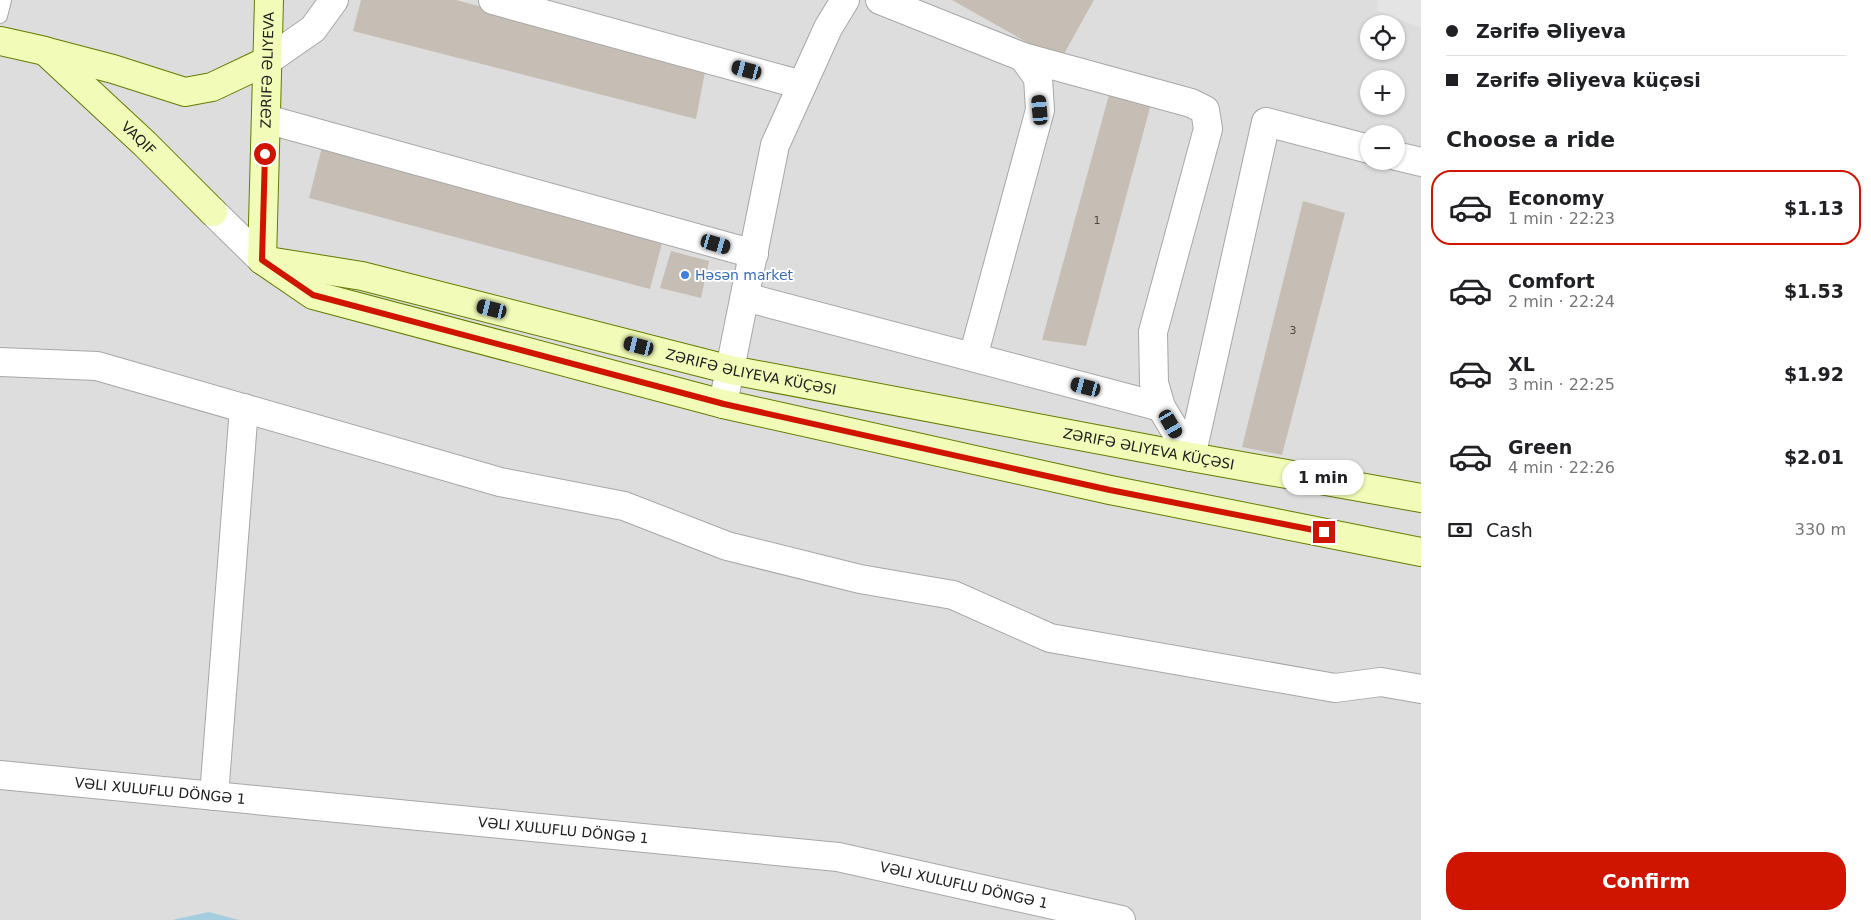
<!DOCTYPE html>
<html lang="en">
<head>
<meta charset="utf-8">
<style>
  body { margin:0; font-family:"DejaVu Sans",sans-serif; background:#f2f2f2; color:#202124; height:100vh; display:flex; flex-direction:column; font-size:19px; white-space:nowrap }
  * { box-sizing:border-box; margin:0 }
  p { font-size:16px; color:#757577 }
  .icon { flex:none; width:28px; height:28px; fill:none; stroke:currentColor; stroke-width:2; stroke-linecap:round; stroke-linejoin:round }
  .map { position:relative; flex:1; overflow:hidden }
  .side { display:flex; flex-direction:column; background:#fff; width:450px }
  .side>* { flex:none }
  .banner { display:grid; align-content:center; height:110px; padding:0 25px; background:#fff }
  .fabs { position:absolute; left:1360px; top:15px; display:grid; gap:10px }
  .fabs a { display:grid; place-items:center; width:45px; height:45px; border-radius:50%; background:#fff; box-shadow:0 1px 4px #0004; font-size:25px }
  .end { position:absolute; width:22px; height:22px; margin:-11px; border:6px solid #cf1400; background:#fff; box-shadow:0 0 0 2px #fff }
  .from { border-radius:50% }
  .bubble { position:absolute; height:35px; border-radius:18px; background:#fff; box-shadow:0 1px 4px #0004; font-size:16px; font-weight:700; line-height:35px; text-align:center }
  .car { position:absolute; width:15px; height:30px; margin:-15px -8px; border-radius:6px; box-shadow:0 0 4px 1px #0007; background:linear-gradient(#222 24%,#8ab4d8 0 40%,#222 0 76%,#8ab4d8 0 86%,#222 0) }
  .banner b { display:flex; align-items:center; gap:18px; height:48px; font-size:19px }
  .banner b+b { border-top:1px solid #e0e0e0 }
  .banner i { width:12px; height:12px; background:#202124 }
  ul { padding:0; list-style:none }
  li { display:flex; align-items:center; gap:15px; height:75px; margin:0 10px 8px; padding:0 15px; border:2px solid transparent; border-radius:20px }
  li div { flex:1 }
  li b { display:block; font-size:19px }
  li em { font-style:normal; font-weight:700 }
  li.on { border-color:#cf1400 }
  li>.icon { width:45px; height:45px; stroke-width:1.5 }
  h2 { padding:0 25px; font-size:22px; line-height:60px }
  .pay { display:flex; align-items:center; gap:12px; height:55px; padding:0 25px; font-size:19px }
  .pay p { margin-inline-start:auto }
  .action { display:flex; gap:10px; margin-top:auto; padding:10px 25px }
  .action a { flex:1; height:58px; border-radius:20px; background:#cf1400; color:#fff; font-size:20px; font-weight:700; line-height:58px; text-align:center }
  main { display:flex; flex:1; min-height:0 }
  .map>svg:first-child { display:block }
  .residential { fill:#dedddd; fill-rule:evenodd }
  .parking { fill:#e4e4e4 }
  .water { fill:#a5cde0 }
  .building { fill:#c6beb5 }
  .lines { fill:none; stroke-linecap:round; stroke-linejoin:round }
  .lane-casing { stroke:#a7a7a7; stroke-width:16 }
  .street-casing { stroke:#a7a7a7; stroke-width:30 }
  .secondary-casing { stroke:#637d01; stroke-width:30 }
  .lane { stroke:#fff; stroke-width:14 }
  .street { stroke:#fff; stroke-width:28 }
  .secondary { stroke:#f2fcb8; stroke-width:28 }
  .route { stroke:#cf1400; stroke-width:6 }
  .shop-dot { fill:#3f7fe0; stroke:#fff; stroke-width:2 }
  .labels { text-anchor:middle; stroke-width:4; stroke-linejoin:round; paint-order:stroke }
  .number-label { font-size:11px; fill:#4a4845 }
  .street-label { font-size:14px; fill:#202020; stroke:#fff }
  .shop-label { font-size:14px; fill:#366cbe; stroke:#fff; text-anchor:start }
</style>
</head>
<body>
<main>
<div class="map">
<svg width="1421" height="920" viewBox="0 0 1421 920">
  <rect width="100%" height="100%" fill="#f1eee6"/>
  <path class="residential" d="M 0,0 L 1421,0 L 1421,920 L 0,920 ZM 1369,24 L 1396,24 L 1396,51 L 1369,51 ZM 1369,79 L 1396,79 L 1396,106 L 1369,106 ZM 1369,134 L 1396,134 L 1396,161 L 1369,161 Z"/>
  <path class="parking" d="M 1378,0 L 1421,0 L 1421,28 L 1377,10 Z"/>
  <path class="water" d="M 209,912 L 239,920 L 172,920 Z"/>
  <path class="building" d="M 361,0 L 456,0 L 706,67 L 696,119 L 353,31 Z
    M 952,0 L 1094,0 L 1060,61 Z
    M 1110,91 L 1152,100 L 1086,346 L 1042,340 Z
    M 322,147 L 665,232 L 650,289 L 309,198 Z
    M 1303,201 L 1345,213 L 1282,455 L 1242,447 Z
    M 671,251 L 709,261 L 701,298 L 660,288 Z"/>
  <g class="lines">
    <defs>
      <path id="lane" d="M 0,16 L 4,0"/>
      <g id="street">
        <path d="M 493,0 L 802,85"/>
        <path d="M 880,0 L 1023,57 L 1038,78 L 1040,110 L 973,357"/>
        <path d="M 1023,57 L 1191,103 L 1205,110 L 1208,129 L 1153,332 L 1154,383 L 1161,407 L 1191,457"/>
        <path d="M 267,61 L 313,29 L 334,0"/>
        <path d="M 266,119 L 754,254"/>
        <path d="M 1396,156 L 1421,162"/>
        <path d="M 213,212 L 262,260"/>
        <path d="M 745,297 L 1161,407"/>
        <path d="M 0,362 L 97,366 L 500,482 L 624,506 L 727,546 L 860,579 L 953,595 L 1050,638 L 1335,688 L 1381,682 L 1421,689"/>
        <path d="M 723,404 L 775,145 L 828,28 L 845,0"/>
        <path d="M 1191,457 L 1266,122 L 1369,149"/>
        <path id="s1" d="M 0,775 L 838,857 L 1121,920"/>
        <path d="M 214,796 L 244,408"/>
      </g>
      <g id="secondary">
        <path id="s2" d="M 0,41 L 45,51 L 145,144 L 213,212"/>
        <path d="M 48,52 L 113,69 L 185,92 L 212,87 L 267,61"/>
        <path d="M 262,260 L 313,295 L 723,404 L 1110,490 L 1421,552"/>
        <path id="s3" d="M 262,260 L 269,0"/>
        <path id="s4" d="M 268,261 L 362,276 L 731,370 L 1191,457 L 1421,498"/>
      </g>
    </defs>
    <use href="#lane" class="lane-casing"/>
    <use href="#street" class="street-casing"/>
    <use href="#secondary" class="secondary-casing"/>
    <use href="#lane" class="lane"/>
    <use href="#street" class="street"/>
    <use href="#secondary" class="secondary"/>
  </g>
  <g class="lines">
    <path class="route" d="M 265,154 L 262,260 L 313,295 L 724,404 L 1110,490 L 1324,532"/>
  </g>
  <circle class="shop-dot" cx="685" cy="275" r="5"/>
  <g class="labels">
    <g class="number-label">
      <text x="1097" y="224">1</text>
      <text x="1293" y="334">3</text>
    </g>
    <g class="street-label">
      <text dy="5" stroke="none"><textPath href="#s3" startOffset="190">ZƏRIFƏ ƏLIYEVA</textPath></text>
      <text dy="5" stroke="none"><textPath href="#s2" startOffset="174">VAQIF</textPath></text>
      <text dy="5" stroke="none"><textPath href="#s4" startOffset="496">ZƏRIFƏ ƏLIYEVA KÜÇƏSI</textPath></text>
      <text dy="5" stroke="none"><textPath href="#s4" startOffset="901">ZƏRIFƏ ƏLIYEVA KÜÇƏSI</textPath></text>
      <text dy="5" stroke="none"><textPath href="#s1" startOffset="161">VƏLI XULUFLU DÖNGƏ 1</textPath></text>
      <text dy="5" stroke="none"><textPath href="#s1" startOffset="566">VƏLI XULUFLU DÖNGƏ 1</textPath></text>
      <text dy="5" stroke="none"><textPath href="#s1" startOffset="971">VƏLI XULUFLU DÖNGƏ 1</textPath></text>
    </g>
    <g class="shop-label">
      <text x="695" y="280">Həsən market</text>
    </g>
  </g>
</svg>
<div class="fabs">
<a><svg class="icon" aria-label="locate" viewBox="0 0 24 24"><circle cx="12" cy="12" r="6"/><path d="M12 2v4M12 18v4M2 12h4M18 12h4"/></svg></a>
<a>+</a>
<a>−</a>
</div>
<i class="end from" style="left:265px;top:154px"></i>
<i class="end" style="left:1324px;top:532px"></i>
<div class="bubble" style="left:1282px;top:460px;width:82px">1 min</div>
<i class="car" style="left:747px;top:70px;rotate:285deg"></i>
<i class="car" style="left:1040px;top:110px;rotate:355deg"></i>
<i class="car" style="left:716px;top:244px;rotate:106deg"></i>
<i class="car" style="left:492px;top:309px;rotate:284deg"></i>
<i class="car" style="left:639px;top:346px;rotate:284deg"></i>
<i class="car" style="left:1086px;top:387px;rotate:285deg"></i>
<i class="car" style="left:1171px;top:424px;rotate:150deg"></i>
</div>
<section class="side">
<div class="banner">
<b><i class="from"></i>Zərifə Əliyeva</b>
<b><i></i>Zərifə Əliyeva küçəsi</b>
</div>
<h2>Choose a ride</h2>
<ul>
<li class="on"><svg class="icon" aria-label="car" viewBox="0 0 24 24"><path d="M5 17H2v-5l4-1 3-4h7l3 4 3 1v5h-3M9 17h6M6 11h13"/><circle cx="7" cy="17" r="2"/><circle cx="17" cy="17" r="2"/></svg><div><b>Economy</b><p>1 min · 22:23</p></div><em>$1.13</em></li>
<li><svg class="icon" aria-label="car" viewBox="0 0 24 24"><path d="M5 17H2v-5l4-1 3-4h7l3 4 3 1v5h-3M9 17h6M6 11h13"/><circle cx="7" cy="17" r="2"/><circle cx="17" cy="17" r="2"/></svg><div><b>Comfort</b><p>2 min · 22:24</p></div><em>$1.53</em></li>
<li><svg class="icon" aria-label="car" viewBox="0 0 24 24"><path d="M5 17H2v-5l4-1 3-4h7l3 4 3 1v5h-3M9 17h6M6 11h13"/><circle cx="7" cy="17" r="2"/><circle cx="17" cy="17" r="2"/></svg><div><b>XL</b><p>3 min · 22:25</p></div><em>$1.92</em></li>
<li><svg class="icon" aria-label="car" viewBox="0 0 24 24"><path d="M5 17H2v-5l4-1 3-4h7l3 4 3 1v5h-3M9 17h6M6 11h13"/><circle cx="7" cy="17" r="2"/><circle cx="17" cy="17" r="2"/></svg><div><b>Green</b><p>4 min · 22:26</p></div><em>$2.01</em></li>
</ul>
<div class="pay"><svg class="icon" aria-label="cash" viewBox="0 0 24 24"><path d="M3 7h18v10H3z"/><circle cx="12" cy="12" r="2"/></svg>Cash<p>330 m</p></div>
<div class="action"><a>Confirm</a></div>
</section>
</main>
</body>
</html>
